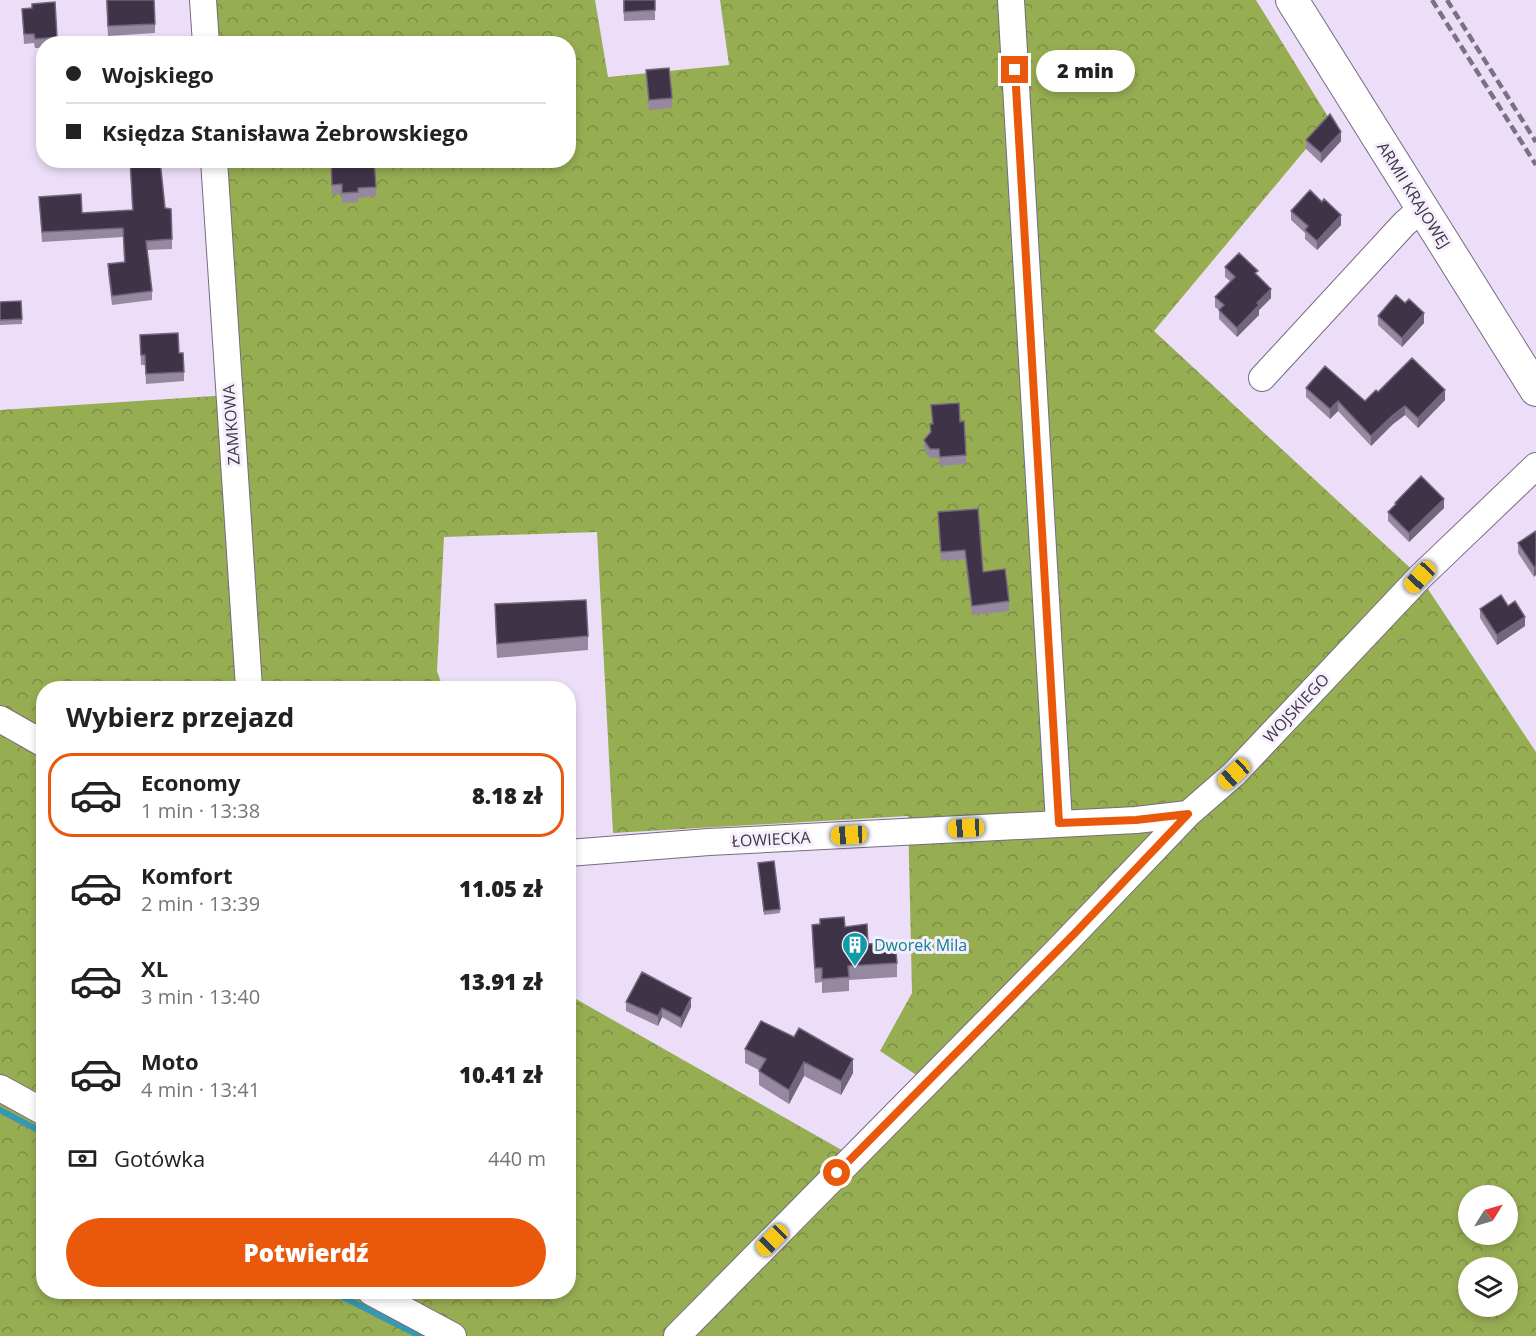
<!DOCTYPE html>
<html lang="pl">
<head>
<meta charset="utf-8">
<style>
  body { margin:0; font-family:"Open Sans",sans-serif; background:#f6f6f6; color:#222; height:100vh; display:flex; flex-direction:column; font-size:22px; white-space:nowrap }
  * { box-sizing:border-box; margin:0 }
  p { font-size:20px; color:#767676 }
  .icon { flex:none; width:33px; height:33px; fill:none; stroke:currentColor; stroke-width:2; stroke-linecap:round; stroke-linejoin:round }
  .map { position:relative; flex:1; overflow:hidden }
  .side { position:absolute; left:36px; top:681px; width:540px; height:618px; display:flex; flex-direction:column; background:#fff; border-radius:24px; box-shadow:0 3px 9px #0003 }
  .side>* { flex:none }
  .hud { position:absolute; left:36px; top:36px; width:540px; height:132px; border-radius:24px; box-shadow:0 3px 9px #0003; display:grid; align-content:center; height:132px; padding:0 30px; background:#fff }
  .needle { width:39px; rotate:53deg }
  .controls { position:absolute; left:1458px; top:1185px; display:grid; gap:12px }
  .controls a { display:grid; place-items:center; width:60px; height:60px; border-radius:50%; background:#fff; box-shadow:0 3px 9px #0003; font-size:30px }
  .end { position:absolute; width:27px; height:27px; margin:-14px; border:8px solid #ea580c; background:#fff; box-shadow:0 0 0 3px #fff }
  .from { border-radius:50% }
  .bubble { position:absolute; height:42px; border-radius:21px; background:#fff; box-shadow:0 3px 9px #0003; font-size:20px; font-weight:800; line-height:42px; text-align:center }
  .car { position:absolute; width:18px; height:36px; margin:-18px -9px; border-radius:8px; box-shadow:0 0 4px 2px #0007; background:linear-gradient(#f5c518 24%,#345 0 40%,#f5c518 0 76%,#345 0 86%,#f5c518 0) }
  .hud b { display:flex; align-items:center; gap:21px; height:57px; font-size:22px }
  .hud b+b { border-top:2px solid #e0e0e0 }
  .hud i { width:15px; height:15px; background:#222 }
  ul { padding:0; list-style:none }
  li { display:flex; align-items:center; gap:18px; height:84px; margin:0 12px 9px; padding:0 18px; border:3px solid transparent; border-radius:24px }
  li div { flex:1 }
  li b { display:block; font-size:22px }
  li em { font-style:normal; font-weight:800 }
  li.active { border-color:#ea580c }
  li>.icon { width:54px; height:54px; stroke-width:1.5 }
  h2 { padding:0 30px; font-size:27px; line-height:72px }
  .pay { display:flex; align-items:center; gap:15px; height:66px; padding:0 30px; font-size:22px }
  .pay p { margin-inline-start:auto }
  .action { display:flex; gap:12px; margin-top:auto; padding:12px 30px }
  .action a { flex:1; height:69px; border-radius:36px; background:#ea580c; color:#fff; font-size:24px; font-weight:800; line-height:69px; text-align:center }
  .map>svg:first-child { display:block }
  .forest { fill:url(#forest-crowns); fill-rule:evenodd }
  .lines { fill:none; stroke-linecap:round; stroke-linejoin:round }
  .stream { stroke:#3698b2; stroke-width:6 }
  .minor-casing { stroke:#766a80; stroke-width:28 }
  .major-casing { stroke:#766a80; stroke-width:34 }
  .minor { stroke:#fff; stroke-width:26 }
  .major { stroke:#fff; stroke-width:32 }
  .rail { stroke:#7a7282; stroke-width:4.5; stroke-dasharray:9 4.5; stroke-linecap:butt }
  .wall { fill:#9588a0 }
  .shaded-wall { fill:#72667c }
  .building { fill:#3e3347; stroke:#72667c; stroke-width:1.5 }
  .route { stroke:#ea580c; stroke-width:8 }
  .labels { text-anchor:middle; stroke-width:6; stroke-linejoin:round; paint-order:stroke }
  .street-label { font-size:16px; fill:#3c3741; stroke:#f6eefd }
  .culture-label { font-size:16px; fill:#0d838f; stroke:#f6eefd; text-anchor:start }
</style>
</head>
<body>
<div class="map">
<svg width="1536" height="1336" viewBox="0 0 1536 1336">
  <defs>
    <pattern id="forest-crowns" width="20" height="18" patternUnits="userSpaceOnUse" patternTransform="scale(1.5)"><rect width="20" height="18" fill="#97ad52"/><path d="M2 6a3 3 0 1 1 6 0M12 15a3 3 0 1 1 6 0" fill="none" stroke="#7c8e46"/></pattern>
  </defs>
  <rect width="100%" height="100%" fill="#ecdef8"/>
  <path class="forest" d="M 203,0 L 595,0 L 608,77 L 729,65 L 720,0 L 1256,0 L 1330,120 L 1154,331 L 1420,577 L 1536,752 L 1536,1336 L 0,1336 L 0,410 L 229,395 L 214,161 L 568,160 L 568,44 L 206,43 ZM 597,532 L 613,833 L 908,816 L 912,993 L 880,1051 L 927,1082 L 854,1157 L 569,995 L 568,1292 L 44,1292 L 44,688 L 443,688 L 437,671 L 444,537 ZM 1468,1196 L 1508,1196 L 1508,1234 L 1468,1234 ZM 1468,1268 L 1508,1268 L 1508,1306 L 1468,1306 Z"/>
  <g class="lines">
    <path class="stream" d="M 0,1110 L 44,1133
      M 333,1292 L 420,1336"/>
    <defs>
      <path id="minor" d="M 203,0 L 206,44
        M 1011,0 L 1059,823
        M 214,160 L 249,688
        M 1262,378 L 1404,224 L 1422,208
        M 0,719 L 44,744
        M 568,853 L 709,842 L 1136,820 L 1188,814
        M 0,1088 L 44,1112
        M 371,1292 L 453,1336
        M 677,1336 L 1059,949 L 1188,814 L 1234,774 L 1420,577 L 1536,466"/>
      <path id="major" d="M 1292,0 L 1536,390"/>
    </defs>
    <use href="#minor" class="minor-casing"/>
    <use href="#major" class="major-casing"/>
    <use href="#minor" class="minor"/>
    <use href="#major" class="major"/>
    <path class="rail" d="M 1432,0 L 1536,165
      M 1447,0 L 1536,142"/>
  </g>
  <path class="wall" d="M 106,0 L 155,24 L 155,33 L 108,36 Z
    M 623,0 L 655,0 L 655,20 L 624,21 Z
    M 22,9 L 57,37 L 57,44 L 44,44 L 44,48 L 35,48 L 34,43 L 24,44 Z
    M 646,70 L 672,98 L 672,108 L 649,110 Z
    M 1306,140 L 1341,141 L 1321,163 L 1306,149 Z
    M 130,160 L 165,208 L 172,239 L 172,249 L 147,250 L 152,291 L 152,300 L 112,305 L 108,273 L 108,264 L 124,262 L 123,237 L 42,242 L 39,197 L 82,213 L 132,210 Z
    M 330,160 L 374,160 L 376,196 L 358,198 L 358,202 L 342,203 L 342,194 L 332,194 Z
    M 1291,211 L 1341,225 L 1317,250 L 1305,239 L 1305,233 L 1291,220 Z
    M 1225,267 L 1258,276 L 1271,298 L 1259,310 L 1259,315 L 1237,337 L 1219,319 L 1219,310 L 1215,307 L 1215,297 L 1230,281 L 1225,277 Z
    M 21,301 L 22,324 L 0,325 L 0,302 Z
    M 1378,316 L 1424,323 L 1402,347 L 1378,325 Z
    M 140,335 L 179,353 L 184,372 L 184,381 L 146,384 L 145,365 L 141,365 Z
    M 1306,388 L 1365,401 L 1378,392 L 1445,400 L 1418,428 L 1405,415 L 1393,424 L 1371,446 L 1338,411 L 1330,419 L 1306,397 Z
    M 931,405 L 960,422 L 966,455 L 966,464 L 940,466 L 939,458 L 930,458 L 924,449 L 924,440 L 930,433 L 930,424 L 932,424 Z
    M 1395,503 L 1444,508 L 1409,542 L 1388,521 L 1388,512 L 1395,506 Z
    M 938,512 L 983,572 L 1009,601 L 1009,611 L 972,615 L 965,559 L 941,561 Z
    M 1536,531 L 1534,577 L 1518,553 L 1518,543 Z
    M 1480,609 L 1525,626 L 1497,645 L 1480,618 Z
    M 495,618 L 588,636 L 588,650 L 497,658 Z
    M 758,863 L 780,909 L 780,913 L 764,915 Z
    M 820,919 L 845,927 L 868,944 L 897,963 L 897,977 L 849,980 L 849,991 L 822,993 L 822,982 L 815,983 L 812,939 L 812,925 L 820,924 Z
    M 626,1002 L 691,1007 L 681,1028 L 662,1017 L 658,1026 L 626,1011 Z
    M 745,1049 L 853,1073 L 841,1095 L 804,1076 L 789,1104 L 759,1085 L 759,1070 L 745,1063 Z"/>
  <path class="shaded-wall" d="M 1341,132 L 1341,141 L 1321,163 L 1321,153 Z
    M 1341,215 L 1341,225 L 1317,250 L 1317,241 Z
    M 1271,289 L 1271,298 L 1259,310 L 1259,315 L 1237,337 L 1237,328 L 1257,303 Z
    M 1424,313 L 1424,323 L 1402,347 L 1402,338 Z
    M 1445,390 L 1445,400 L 1418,428 L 1418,418 Z
    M 1338,401 L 1338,411 L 1330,419 L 1330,409 Z
    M 1405,406 L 1405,415 L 1393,424 L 1371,446 L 1371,436 L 1393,415 Z
    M 1444,499 L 1444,508 L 1409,542 L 1409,533 Z
    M 1536,566 L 1536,575 L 1534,577 L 1534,567 Z
    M 1525,617 L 1525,626 L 1497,645 L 1497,635 Z
    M 691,998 L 691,1007 L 681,1028 L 681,1018 Z
    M 662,1008 L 662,1017 L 658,1026 L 658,1016 Z
    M 853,1059 L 853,1073 L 841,1095 L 841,1081 Z
    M 804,1062 L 804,1076 L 789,1104 L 789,1090 Z"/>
  <path class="building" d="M 107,0 L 154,0 L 155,24 L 108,26 Z
    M 624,0 L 655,0 L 655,10 L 624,12 Z
    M 55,2 L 57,37 L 35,39 L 34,34 L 24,34 L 22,9 L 32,8 L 32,4 Z
    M 669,68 L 672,98 L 649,100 L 646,70 Z
    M 1330,114 L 1341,132 L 1321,153 L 1306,140 Z
    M 130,160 L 160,160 L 165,208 L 171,209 L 172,239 L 146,241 L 152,291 L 112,296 L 108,264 L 125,262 L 123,228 L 42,232 L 39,197 L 81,194 L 82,213 L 133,210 Z
    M 331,160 L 374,160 L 376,187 L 358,188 L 358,192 L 342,193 L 342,184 L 332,185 Z
    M 1310,190 L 1322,202 L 1324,199 L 1341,215 L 1317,241 L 1305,230 L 1308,226 L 1291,211 Z
    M 1239,253 L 1258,271 L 1255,273 L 1271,289 L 1257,303 L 1259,305 L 1237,328 L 1219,310 L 1224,305 L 1215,297 L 1235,277 L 1225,267 Z
    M 1396,295 L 1405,303 L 1409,299 L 1424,313 L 1402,338 L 1378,316 Z
    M 21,301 L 22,319 L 0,320 L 0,302 Z
    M 178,333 L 179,353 L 183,353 L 184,372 L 146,374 L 145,355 L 141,355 L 140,335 Z
    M 1412,358 L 1445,390 L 1418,418 L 1405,406 L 1393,415 L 1371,436 L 1338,401 L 1330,409 L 1306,388 L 1325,366 L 1365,401 L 1376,390 L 1378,392 Z
    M 959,403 L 960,422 L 964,421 L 966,455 L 940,457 L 939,449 L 930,449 L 924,440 L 931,432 L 930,424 L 933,424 L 931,405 Z
    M 1421,476 L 1444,499 L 1409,533 L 1388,512 L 1396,504 L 1395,503 Z
    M 978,509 L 983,572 L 1005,569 L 1009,601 L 972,606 L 965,550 L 941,552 L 938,512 Z
    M 1536,531 L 1536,566 L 1534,567 L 1518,543 Z
    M 1501,595 L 1508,606 L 1515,601 L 1525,617 L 1497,635 L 1480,609 Z
    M 586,600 L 588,636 L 497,644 L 495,604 Z
    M 774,861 L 780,909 L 764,911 L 758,863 Z
    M 844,917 L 845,927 L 867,924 L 868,944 L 895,942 L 897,963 L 848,966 L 849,977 L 822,979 L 822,968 L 815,968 L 812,925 L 820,924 L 820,919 Z
    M 642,972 L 691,998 L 681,1018 L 662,1008 L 658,1016 L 626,1002 Z
    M 761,1021 L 794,1037 L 799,1028 L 853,1059 L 841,1081 L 804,1062 L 789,1090 L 759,1071 L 766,1059 L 745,1049 Z"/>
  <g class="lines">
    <path class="route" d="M 837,1173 L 1075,933 L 1188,814 L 1136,820 L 1059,823 L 1015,70"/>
  </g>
  <defs>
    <symbol id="building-pin" viewBox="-11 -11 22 30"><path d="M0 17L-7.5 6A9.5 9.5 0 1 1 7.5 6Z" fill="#0f9aa8" stroke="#f6eefd"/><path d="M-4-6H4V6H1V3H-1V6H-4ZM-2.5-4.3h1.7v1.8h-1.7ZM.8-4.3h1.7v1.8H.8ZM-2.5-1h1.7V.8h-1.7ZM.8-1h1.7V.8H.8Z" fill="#fff"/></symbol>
  </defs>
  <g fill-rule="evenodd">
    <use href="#building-pin" x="840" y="930" width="30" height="40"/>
  </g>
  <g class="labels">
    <g class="street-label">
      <text transform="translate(1414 195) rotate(58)" y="6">ARMII KRAJOWEJ</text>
      <text transform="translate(231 425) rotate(-94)" y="6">ZAMKOWA</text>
      <text transform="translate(1296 708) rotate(-47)" y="6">WOJSKIEGO</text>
      <text transform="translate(771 839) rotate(-3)" y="6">ŁOWIECKA</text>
    </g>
    <g class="culture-label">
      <text x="874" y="951">Dworek Mila</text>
    </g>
  </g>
</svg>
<div class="controls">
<a><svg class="needle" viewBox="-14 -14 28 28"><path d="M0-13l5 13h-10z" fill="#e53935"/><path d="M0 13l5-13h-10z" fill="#767676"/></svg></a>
<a><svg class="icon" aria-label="layers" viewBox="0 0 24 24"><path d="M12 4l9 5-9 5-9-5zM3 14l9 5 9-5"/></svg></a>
</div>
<i class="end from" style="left:837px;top:1173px"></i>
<i class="end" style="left:1015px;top:70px"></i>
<div class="bubble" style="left:1036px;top:50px;width:99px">2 min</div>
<i class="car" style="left:1420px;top:577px;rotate:223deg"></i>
<i class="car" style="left:1234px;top:774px;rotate:228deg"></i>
<i class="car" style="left:966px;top:828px;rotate:267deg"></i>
<i class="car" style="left:849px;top:835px;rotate:267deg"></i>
<i class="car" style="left:772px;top:1240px;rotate:225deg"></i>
<div class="hud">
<b><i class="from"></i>Wojskiego</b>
<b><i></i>Księdza Stanisława Żebrowskiego</b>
</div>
<section class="side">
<h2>Wybierz przejazd</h2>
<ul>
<li class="active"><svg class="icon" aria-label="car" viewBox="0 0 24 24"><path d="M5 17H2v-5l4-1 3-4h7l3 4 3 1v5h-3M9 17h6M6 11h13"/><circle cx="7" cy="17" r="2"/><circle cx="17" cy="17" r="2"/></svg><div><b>Economy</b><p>1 min · 13:38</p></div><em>8.18 zł</em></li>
<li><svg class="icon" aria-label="car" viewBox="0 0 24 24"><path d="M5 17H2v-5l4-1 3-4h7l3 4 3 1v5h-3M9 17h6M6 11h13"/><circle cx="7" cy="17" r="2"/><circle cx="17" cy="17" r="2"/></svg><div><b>Komfort</b><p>2 min · 13:39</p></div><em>11.05 zł</em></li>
<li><svg class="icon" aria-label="car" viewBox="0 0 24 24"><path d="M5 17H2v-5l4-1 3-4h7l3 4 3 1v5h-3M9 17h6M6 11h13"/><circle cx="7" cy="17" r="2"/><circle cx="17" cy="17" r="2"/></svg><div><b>XL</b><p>3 min · 13:40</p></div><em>13.91 zł</em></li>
<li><svg class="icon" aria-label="car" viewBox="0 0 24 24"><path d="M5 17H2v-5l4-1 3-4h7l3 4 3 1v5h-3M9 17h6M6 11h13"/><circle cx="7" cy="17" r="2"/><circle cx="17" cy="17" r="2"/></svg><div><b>Moto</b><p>4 min · 13:41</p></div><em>10.41 zł</em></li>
</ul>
<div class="pay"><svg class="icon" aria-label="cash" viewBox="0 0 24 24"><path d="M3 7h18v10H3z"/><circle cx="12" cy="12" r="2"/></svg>Gotówka<p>440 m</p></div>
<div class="action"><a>Potwierdź</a></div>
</section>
</div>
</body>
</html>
